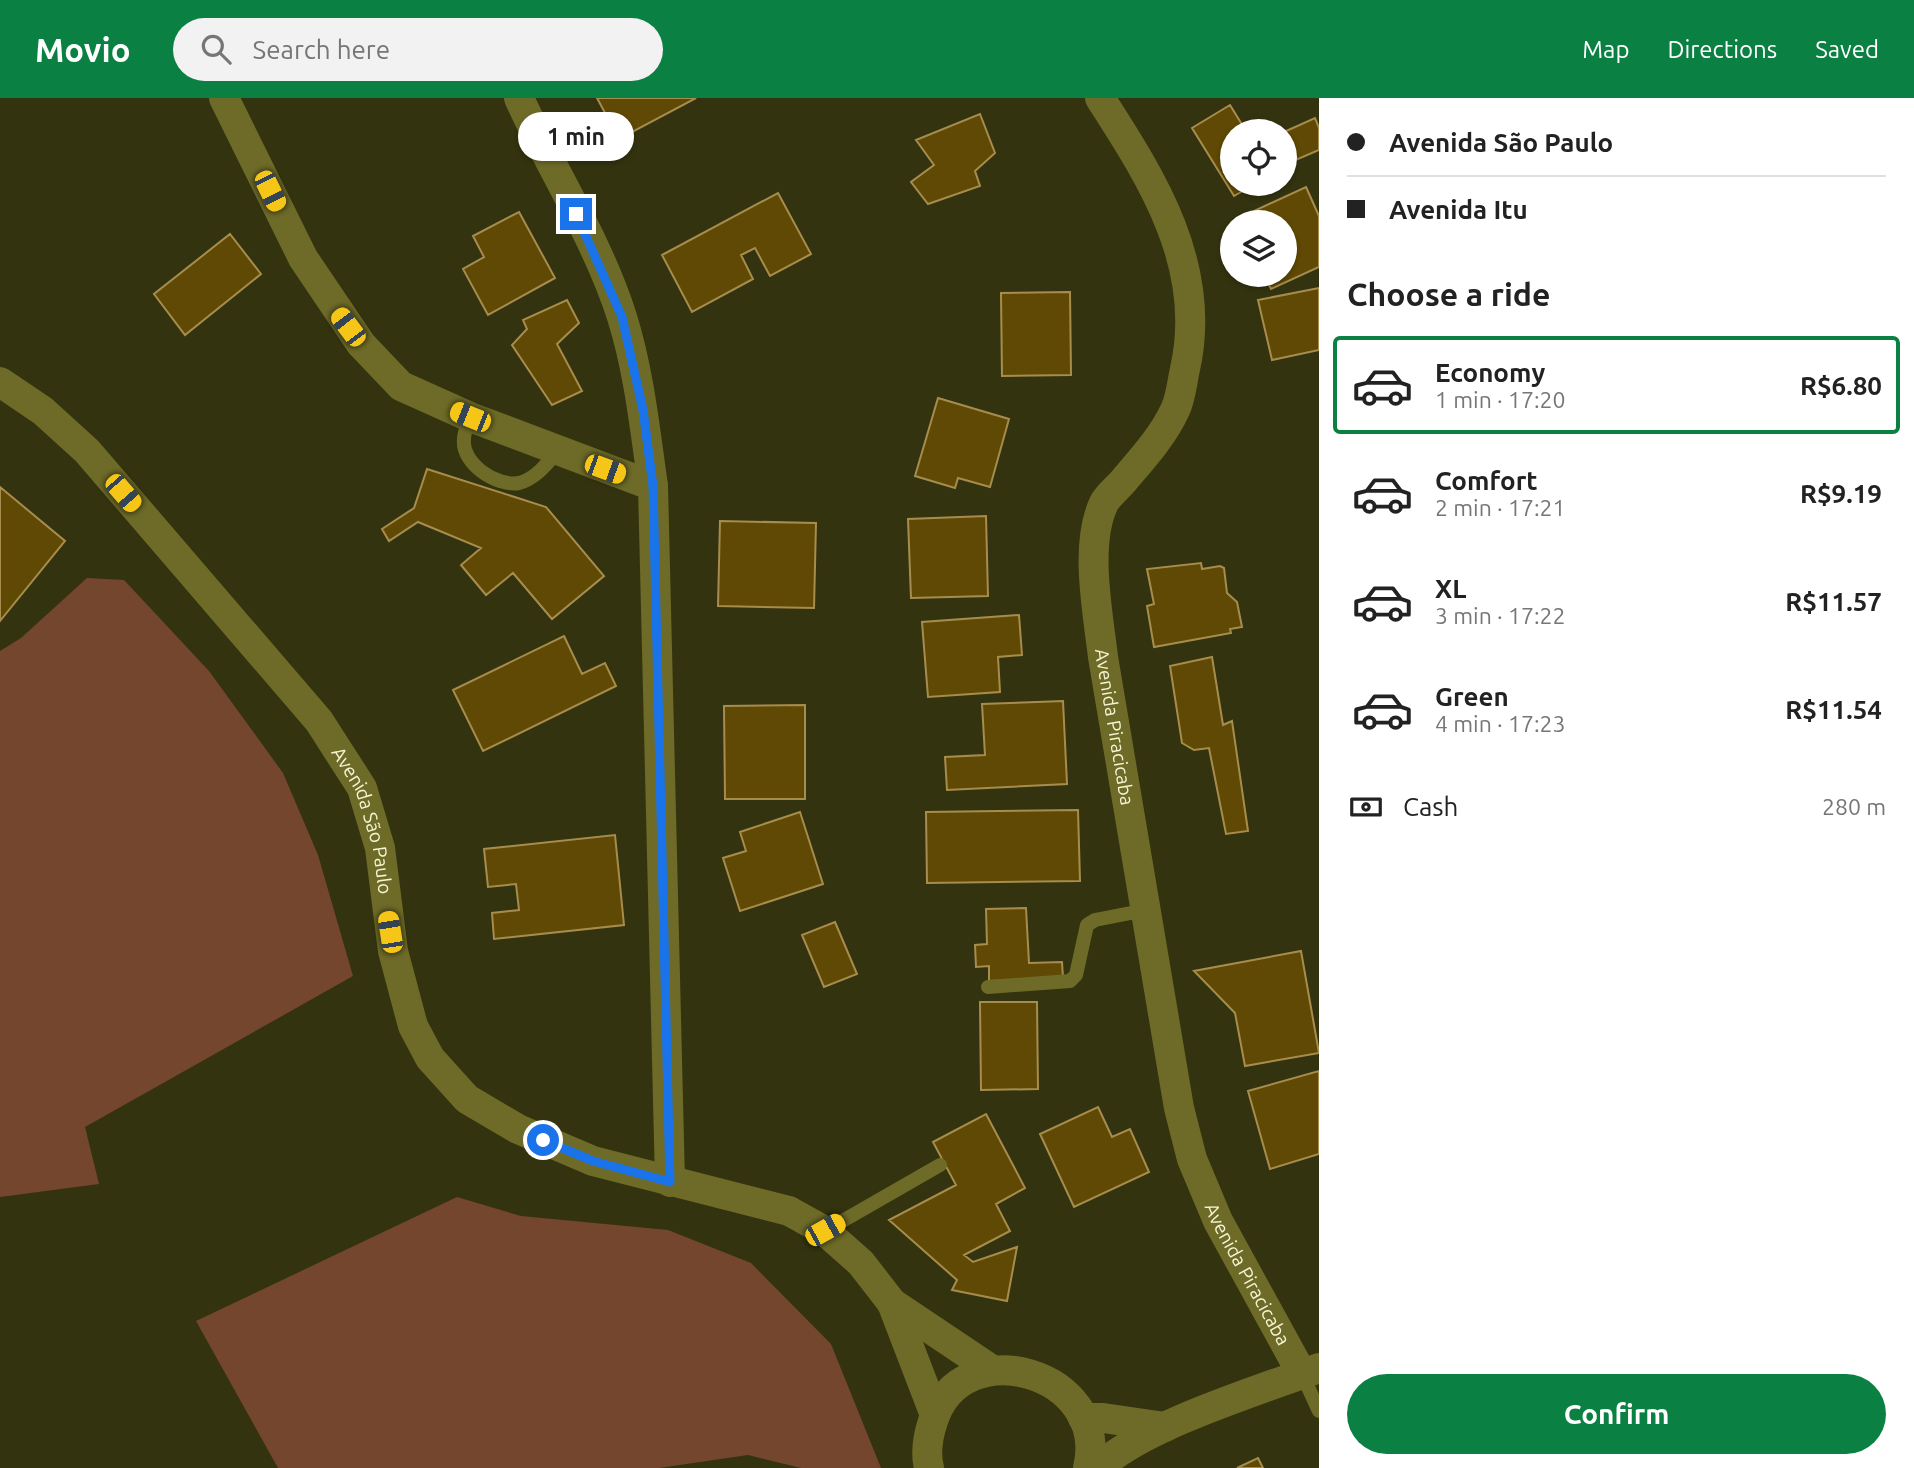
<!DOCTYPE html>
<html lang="en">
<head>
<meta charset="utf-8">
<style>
  body { margin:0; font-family:Ubuntu,sans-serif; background:#f2f2f2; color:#222; height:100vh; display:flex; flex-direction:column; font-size:26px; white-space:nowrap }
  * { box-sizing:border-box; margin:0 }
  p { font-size:23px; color:#767676 }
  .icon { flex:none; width:38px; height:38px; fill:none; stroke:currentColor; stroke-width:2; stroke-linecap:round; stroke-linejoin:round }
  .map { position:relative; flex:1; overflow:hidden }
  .panel { display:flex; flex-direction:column; background:#fff; width:595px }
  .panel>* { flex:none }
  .hud { display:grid; align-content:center; height:154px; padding:0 28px; background:#fff }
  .tools { position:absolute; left:1220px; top:21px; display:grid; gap:14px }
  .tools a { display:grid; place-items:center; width:77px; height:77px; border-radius:50%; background:#fff; box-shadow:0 2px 5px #0004; font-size:35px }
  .end { position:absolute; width:32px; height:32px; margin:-16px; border:9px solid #1a73e8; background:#fff; box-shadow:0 0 0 4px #fff }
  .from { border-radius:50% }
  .bubble { position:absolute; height:49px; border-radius:24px; background:#fff; box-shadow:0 2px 5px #0004; font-size:23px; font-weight:700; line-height:49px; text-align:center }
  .car { position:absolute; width:21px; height:42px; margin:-21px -10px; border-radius:9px; box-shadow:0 0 5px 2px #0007; background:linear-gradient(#f5c518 24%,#345 0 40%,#f5c518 0 76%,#345 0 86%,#f5c518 0) }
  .hud b { display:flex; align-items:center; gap:24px; height:66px; font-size:26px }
  .hud b+b { border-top:2px solid #e0e0e0 }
  .hud i { width:18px; height:18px; background:#222 }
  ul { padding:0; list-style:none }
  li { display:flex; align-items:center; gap:21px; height:98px; margin:0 14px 10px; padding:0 14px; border:4px solid transparent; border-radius:7px }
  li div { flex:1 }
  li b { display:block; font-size:26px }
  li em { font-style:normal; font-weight:700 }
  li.selected { border-color:#0b8043 }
  li>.icon { width:63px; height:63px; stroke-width:1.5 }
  h2 { padding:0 28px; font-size:32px; line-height:84px }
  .pay { display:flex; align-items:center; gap:18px; height:77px; padding:0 28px; font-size:26px }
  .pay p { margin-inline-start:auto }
  .primary-button { display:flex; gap:14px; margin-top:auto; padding:14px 28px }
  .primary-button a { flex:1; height:80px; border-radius:42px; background:#0b8043; color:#fff; font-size:28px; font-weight:700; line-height:80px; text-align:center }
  header { display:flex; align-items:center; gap:42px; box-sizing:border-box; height:98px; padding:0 35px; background:#0b8043; color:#fff }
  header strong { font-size:33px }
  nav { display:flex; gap:38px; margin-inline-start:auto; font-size:24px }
  .search { width:490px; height:63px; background:#f2f2f2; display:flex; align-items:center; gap:18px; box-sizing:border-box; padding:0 24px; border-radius:38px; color:#767676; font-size:26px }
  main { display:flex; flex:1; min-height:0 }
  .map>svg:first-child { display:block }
  .green { fill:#74462e }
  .building { fill:#5f4904; stroke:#a78d4d; stroke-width:2 }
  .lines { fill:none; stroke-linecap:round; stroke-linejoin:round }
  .service { stroke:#6e6b28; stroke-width:14 }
  .minor { stroke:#6e6b28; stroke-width:30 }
  .route { stroke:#1a73e8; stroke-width:9 }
  .labels { text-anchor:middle; stroke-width:5; stroke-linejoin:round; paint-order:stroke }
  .street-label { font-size:19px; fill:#f5f5d3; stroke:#34330f }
</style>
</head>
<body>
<header>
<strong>Movio</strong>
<div class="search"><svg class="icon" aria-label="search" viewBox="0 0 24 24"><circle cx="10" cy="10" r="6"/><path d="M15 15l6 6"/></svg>Search here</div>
<nav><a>Map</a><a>Directions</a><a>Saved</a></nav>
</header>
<main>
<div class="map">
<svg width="1319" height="1370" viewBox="0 0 1319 1370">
  <rect width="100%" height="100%" fill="#34330f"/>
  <path class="green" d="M 87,480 L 124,482 L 209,573 L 283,675 L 318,757 L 353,878 L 85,1029 L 99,1086 L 0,1099 L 0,553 L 21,540 Z
    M 457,1099 L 521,1118 L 668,1132 L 751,1165 L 831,1246 L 881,1370 L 801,1370 L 748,1357 L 659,1370 L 278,1370 L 196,1223 Z"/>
  <path class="building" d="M 597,0 L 696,0 L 619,41 Z
    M 1230,7 L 1246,33 L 1232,33 L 1232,86 L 1255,86 L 1234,98 L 1192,30 Z
    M 980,16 L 995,55 L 975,73 L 980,88 L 928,106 L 911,84 L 934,67 L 916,42 Z
    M 1315,20 L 1319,30 L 1319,52 L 1291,64 L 1284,50 L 1284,34 Z
    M 1306,89 L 1319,118 L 1319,169 L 1271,191 L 1264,177 L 1284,177 L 1284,124 L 1259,124 L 1254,113 Z
    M 778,95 L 811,156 L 770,178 L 755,150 L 741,157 L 753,181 L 692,214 L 662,157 Z
    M 519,114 L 555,180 L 488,217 L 463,171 L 484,159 L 473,138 Z
    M 230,136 L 261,176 L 185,237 L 154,196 Z
    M 1319,190 L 1319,252 L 1272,262 L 1258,202 Z
    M 1070,194 L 1071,277 L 1002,278 L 1001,195 Z
    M 567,202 L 579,225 L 557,246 L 582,293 L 552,307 L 512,247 L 527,231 L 523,222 Z
    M 938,300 L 1009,321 L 990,389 L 958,380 L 955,390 L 915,378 Z
    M 427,371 L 546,409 L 604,478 L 552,521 L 513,475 L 486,497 L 461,467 L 481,450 L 418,424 L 389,443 L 382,431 L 414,410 Z
    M 0,389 L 65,443 L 0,523 Z
    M 986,418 L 988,498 L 911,500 L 908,421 Z
    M 720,423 L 816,425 L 814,510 L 718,508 Z
    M 1201,465 L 1202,471 L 1220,468 L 1224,470 L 1227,495 L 1237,504 L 1242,529 L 1230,531 L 1231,535 L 1154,549 L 1147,508 L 1154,506 L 1147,471 Z
    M 1019,517 L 1022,557 L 998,559 L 1000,594 L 928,599 L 922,524 Z
    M 564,538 L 582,576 L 605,565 L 616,588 L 483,653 L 453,592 Z
    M 1212,559 L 1223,627 L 1232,623 L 1248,733 L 1226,736 L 1209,650 L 1194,652 L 1182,645 L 1170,568 Z
    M 1063,603 L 1067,686 L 947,692 L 945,659 L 985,657 L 982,606 Z
    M 805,607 L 805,701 L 725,701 L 724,608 Z
    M 1078,712 L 1080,783 L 927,785 L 926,714 Z
    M 800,714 L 823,786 L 740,813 L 723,760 L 746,753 L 740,734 Z
    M 615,737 L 624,827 L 494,841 L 492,815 L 519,812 L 516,786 L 488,789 L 484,751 Z
    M 1026,810 L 1029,865 L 1062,864 L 1063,880 L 989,883 L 989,868 L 976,869 L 975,847 L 987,846 L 986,811 Z
    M 835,824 L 857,876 L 824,889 L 802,837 Z
    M 1301,853 L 1319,955 L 1245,968 L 1235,915 L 1194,873 Z
    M 980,904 L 1037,904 L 1038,991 L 981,992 Z
    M 1319,973 L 1319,1056 L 1270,1071 L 1248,993 Z
    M 1098,1009 L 1112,1039 L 1130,1031 L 1149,1074 L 1074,1109 L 1040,1036 Z
    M 986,1016 L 1025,1090 L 996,1106 L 1010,1133 L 964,1157 L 973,1164 L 1017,1149 L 1007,1203 L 952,1192 L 957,1182 L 889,1122 L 956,1087 L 933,1044 Z
    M 1258,1360 L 1263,1370 L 1237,1370 Z"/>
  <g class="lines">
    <path class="service" d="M 470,319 C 468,326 464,334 464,341 C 461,365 496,389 519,385 C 535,381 547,366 557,354
      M 988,889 L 1070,883 L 1076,877 L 1087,827 L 1095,822 L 1146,812
      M 825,1133 L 940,1067
      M 1302,1276 L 1319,1313"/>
    <g class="minor">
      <path d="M 224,0 L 303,160 L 361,246 L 401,288 L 470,319 L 653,388"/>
      <path d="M 519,0 C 552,73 598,143 622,219 C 639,273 645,332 653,388 L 670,1084"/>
      <path id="s1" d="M 1100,0 C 1153,82 1208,169 1185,271 C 1182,284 1181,300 1175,312 C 1163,338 1143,360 1125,381 C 1119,389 1108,397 1104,405 C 1084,446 1098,515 1103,559 L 1179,1010 L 1192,1061 L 1218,1123 L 1302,1276"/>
      <path id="s2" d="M 0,284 L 43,313 L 87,353 L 319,623 L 362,690 L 380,750 L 393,853 L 413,928 L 430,960 L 467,1001 L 518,1031 L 593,1063 L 789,1113 L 825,1133 L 861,1165 L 892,1205 L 992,1272"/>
      <path d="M 892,1205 L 935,1317"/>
      <path d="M 1083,1320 L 1103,1320 L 1165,1329"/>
      <path d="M 929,1370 C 925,1354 928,1338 933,1323 C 962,1231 1111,1275 1088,1370"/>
      <path d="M 1098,1370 C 1145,1327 1257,1293 1319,1270"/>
    </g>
  </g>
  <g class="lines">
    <path class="route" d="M 543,1042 L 593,1063 L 670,1084 L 653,388 L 643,312 L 622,219 L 576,116"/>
  </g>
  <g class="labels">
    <g class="street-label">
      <text dy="7" stroke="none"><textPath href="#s1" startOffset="679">Avenida Piracicaba</textPath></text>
      <text dy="7" stroke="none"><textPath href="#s2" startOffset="578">Avenida São Paulo</textPath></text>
      <text dy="7" stroke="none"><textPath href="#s1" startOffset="1246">Avenida Piracicaba</textPath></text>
    </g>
  </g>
</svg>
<div class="tools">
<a><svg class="icon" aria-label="locate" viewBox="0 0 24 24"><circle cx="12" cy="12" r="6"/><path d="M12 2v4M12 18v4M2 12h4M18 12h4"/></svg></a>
<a><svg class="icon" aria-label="layers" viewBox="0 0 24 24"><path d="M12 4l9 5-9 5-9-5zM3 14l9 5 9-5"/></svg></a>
</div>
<i class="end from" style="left:543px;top:1042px"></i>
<i class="end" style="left:576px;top:116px"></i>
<div class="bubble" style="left:518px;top:14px;width:116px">1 min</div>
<i class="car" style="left:270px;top:93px;rotate:154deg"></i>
<i class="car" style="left:348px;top:229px;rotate:323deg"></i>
<i class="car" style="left:470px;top:319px;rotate:292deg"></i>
<i class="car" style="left:605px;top:371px;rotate:110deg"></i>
<i class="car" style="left:123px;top:395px;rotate:139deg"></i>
<i class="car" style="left:390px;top:834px;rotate:351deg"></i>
<i class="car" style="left:825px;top:1132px;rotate:61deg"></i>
</div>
<section class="panel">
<div class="hud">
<b><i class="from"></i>Avenida São Paulo</b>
<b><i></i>Avenida Itu</b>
</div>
<h2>Choose a ride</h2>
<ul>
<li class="selected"><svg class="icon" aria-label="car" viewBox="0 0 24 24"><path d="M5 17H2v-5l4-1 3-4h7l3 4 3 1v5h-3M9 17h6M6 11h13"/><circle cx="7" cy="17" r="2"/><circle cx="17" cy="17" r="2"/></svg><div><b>Economy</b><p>1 min · 17:20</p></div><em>R$6.80</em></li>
<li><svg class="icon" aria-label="car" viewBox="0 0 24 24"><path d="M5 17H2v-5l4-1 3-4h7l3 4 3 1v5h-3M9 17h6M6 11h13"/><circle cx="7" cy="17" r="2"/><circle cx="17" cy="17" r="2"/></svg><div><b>Comfort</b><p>2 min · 17:21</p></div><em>R$9.19</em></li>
<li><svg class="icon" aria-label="car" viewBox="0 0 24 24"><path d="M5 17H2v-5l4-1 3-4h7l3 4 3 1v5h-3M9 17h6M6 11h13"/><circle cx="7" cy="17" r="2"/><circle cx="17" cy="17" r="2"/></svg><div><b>XL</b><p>3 min · 17:22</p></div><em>R$11.57</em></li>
<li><svg class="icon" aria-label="car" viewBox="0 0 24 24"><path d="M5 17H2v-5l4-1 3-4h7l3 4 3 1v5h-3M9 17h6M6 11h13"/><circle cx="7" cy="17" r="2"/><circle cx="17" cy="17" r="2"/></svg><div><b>Green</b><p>4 min · 17:23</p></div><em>R$11.54</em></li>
</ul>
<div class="pay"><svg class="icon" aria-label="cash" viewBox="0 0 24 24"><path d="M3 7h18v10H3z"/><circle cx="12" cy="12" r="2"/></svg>Cash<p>280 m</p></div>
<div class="primary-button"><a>Confirm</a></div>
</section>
</main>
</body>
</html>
